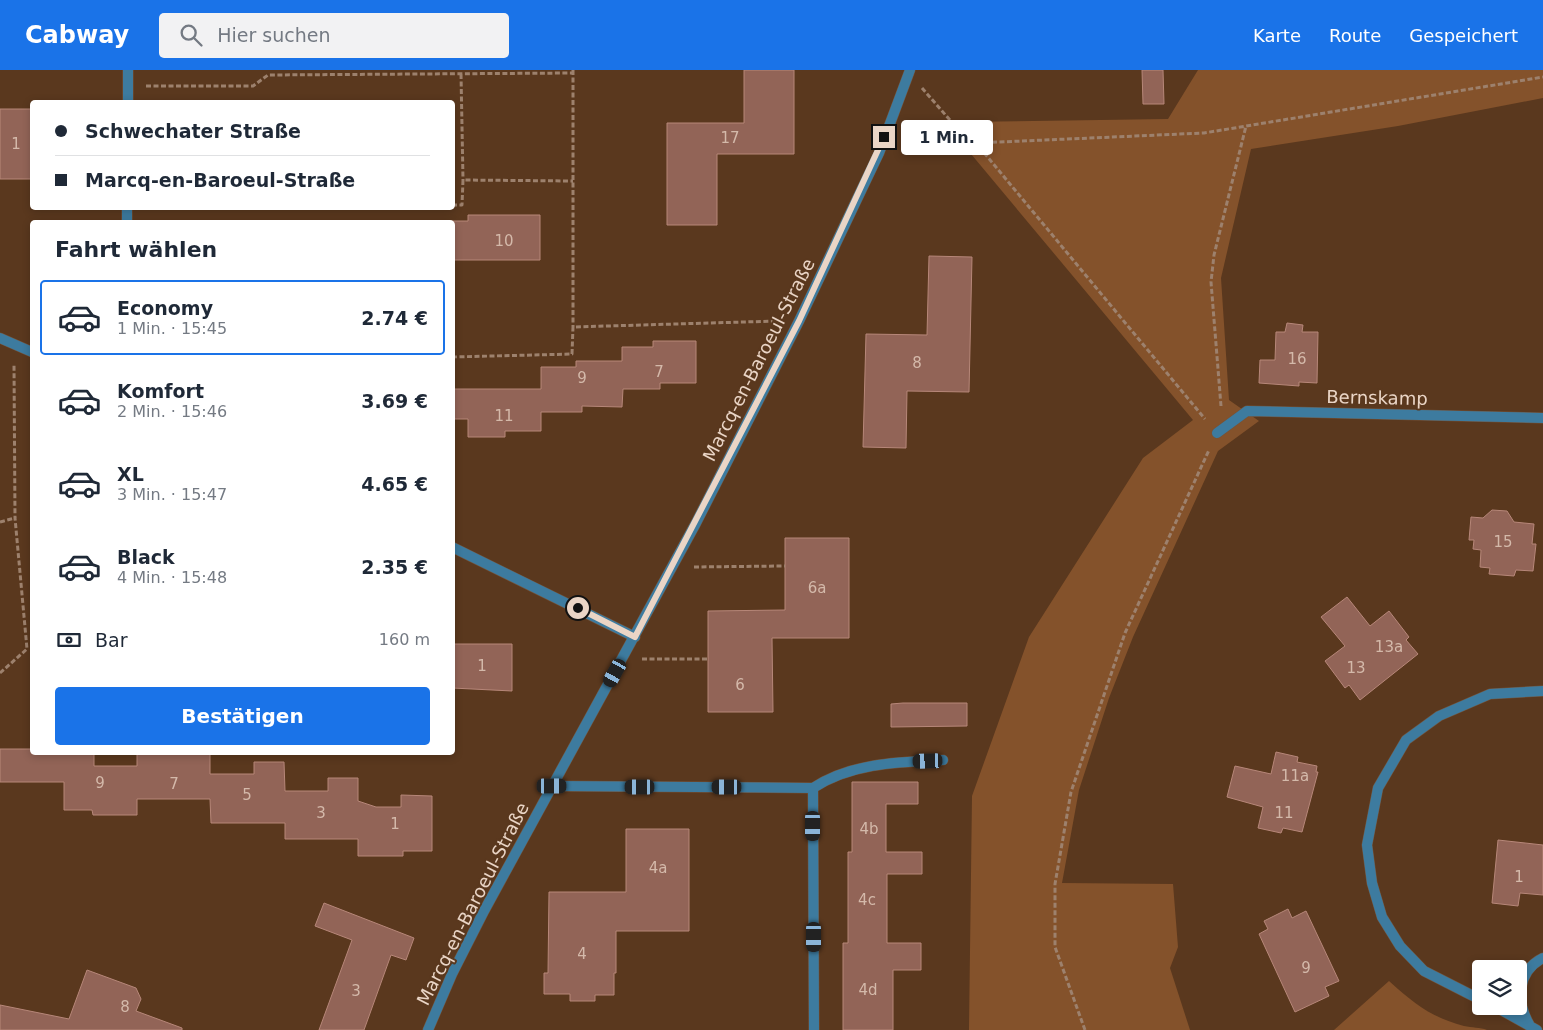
<!DOCTYPE html>
<html lang="de">
<head>
<meta charset="utf-8">
<style>
  body { margin:0; font-family:"DejaVu Sans",sans-serif; background:#f2f2f3; color:#1f2937; height:100vh; display:flex; flex-direction:column; font-size:19px; white-space:nowrap }
  * { box-sizing:border-box; margin:0 }
  p { font-size:16px; color:#747a83 }
  .icon { flex:none; width:28px; height:28px; fill:none; stroke:currentColor; stroke-width:2; stroke-linecap:round; stroke-linejoin:round }
  .map { position:relative; flex:1; overflow:hidden }
  .drawer { position:absolute; left:30px; top:150px; width:425px; height:535px; display:flex; flex-direction:column; background:#fff; border-radius:5px; box-shadow:0 2px 8px #0003 }
  .drawer>* { flex:none }
  .banner { position:absolute; left:30px; top:30px; width:425px; height:110px; border-radius:5px; box-shadow:0 2px 8px #0003; display:grid; align-content:center; height:110px; padding:0 25px; background:#fff }
  .buttons { position:absolute; left:1472px; top:890px; display:grid; gap:10px }
  .buttons a { display:grid; place-items:center; width:55px; height:55px; border-radius:5px; background:#fff; box-shadow:0 2px 8px #0003; font-size:25px }
  .end { position:absolute; width:22px; height:22px; margin:-11px; border:6px solid #ead5c6; background:#111; box-shadow:0 0 0 2px #111 }
  .from { border-radius:50% }
  .bubble { position:absolute; height:35px; border-radius:5px; background:#fff; box-shadow:0 2px 8px #0003; font-size:16px; font-weight:600; line-height:35px; text-align:center }
  .car { position:absolute; width:15px; height:30px; margin:-15px -8px; border-radius:6px; box-shadow:0 0 4px 1px #0007; background:linear-gradient(#222 24%,#8ab4d8 0 40%,#222 0 76%,#8ab4d8 0 86%,#222 0) }
  .banner b { display:flex; align-items:center; gap:18px; height:48px; font-size:19px }
  .banner b+b { border-top:1px solid #e0e1e3 }
  .banner i { width:12px; height:12px; background:#1f2937 }
  ul { padding:0; list-style:none }
  li { display:flex; align-items:center; gap:15px; height:75px; margin:0 10px 8px; padding:0 15px; border:2px solid transparent; border-radius:5px }
  li div { flex:1 }
  li b { display:block; font-size:19px }
  li em { font-style:normal; font-weight:600 }
  li.selected { border-color:#1a73e8 }
  li>.icon { width:45px; height:45px; stroke-width:1.5 }
  h2 { padding:0 25px; font-size:22px; line-height:60px }
  .pay { display:flex; align-items:center; gap:12px; height:55px; padding:0 25px; font-size:19px }
  .pay p { margin-inline-start:auto }
  .cta { display:flex; gap:10px; margin-top:auto; padding:10px 25px }
  .cta a { flex:1; height:58px; border-radius:5px; background:#1a73e8; color:#fff; font-size:20px; font-weight:600; line-height:58px; text-align:center }
  header { display:flex; align-items:center; gap:30px; box-sizing:border-box; height:70px; padding:0 25px; background:#1a73e8; color:#fff }
  header strong { font-size:24px }
  nav { display:flex; gap:28px; margin-inline-start:auto; font-size:18px }
  .search { width:350px; height:45px; background:#f2f2f3; display:flex; align-items:center; gap:12px; box-sizing:border-box; padding:0 18px; border-radius:5px; color:#747a83; font-size:19px }
  .map>svg:first-child { display:block }
  .green { fill:#84522b }
  .building { fill:#926457; stroke:#b78779 }
  .lines { fill:none; stroke-linecap:round; stroke-linejoin:round }
  .service-casing { stroke:#74543c; stroke-width:11 }
  .minor-casing { stroke:#74543c; stroke-width:11 }
  .path { stroke:#9d816d; stroke-width:3; stroke-dasharray:5 2.5; stroke-linecap:butt }
  .service { stroke:#3d7b9f; stroke-width:10 }
  .minor { stroke:#3d7b9f; stroke-width:10 }
  .route { stroke:#ead5c6; stroke-width:6 }
  .labels { text-anchor:middle; stroke-width:4; stroke-linejoin:round; paint-order:stroke }
  .number-label { font-size:15px; fill:#d4b9aa }
  .street-label { font-size:18px; fill:#ead5c6; stroke:#5a381e }
</style>
</head>
<body>
<header>
<strong>Cabway</strong>
<div class="search"><svg class="icon" aria-label="search" viewBox="0 0 24 24"><circle cx="10" cy="10" r="6"/><path d="M15 15l6 6"/></svg>Hier suchen</div>
<nav><a>Karte</a><a>Route</a><a>Gespeichert</a></nav>
</header>
<div class="map">
<svg width="1543" height="960" viewBox="0 0 1543 960">
  <rect width="100%" height="100%" fill="#5a381e"/>
  <path class="green" d="M 1198,0 L 1543,0 L 1543,28 L 1398,56 L 1251,79 L 1221,208 L 1229,330 L 1259,351 L 1218,381 L 1133,567 L 1109,628 L 1079,720 L 1062,813 L 1173,814 L 1178,877 L 1170,898 L 1190,960 L 969,960 L 972,726 L 1029,567 L 1143,388 L 1193,350 L 951,60 L 960,52 L 1168,49 Z
    M 1389,911 C 1416,935 1429,946 1464,956 C 1472,958 1480,957 1487,960 L 1334,960 Z"/>
  <path class="building" d="M 744,0 L 794,0 L 794,84 L 717,84 L 717,155 L 667,155 L 667,53 L 744,53 Z
    M 1142,0 L 1163,0 L 1164,34 L 1143,34 Z
    M 0,39 L 32,39 L 32,109 L 0,109 Z
    M 468,145 L 540,145 L 540,190 L 452,190 L 452,151 L 468,151 Z
    M 929,186 L 972,187 L 969,322 L 907,321 L 906,378 L 863,377 L 866,264 L 927,265 Z
    M 1287,253 L 1303,255 L 1302,262 L 1318,262 L 1317,313 L 1299,312 L 1299,316 L 1259,313 L 1260,290 L 1275,290 L 1276,262 L 1285,262 Z
    M 653,271 L 696,271 L 696,313 L 660,313 L 660,319 L 623,319 L 622,337 L 582,336 L 582,342 L 541,342 L 541,361 L 505,361 L 505,367 L 468,367 L 468,349 L 452,349 L 452,319 L 541,319 L 541,297 L 576,297 L 576,291 L 622,291 L 622,277 L 653,277 Z
    M 1492,440 L 1507,441 L 1514,452 L 1534,454 L 1532,474 L 1536,474 L 1533,501 L 1516,500 L 1514,506 L 1489,504 L 1490,498 L 1480,497 L 1481,480 L 1473,479 L 1474,470 L 1469,470 L 1471,447 L 1483,448 Z
    M 785,468 L 849,468 L 849,568 L 772,568 L 773,642 L 708,642 L 708,541 L 785,540 Z
    M 1347,527 L 1370,556 L 1389,541 L 1409,567 L 1406,570 L 1418,584 L 1360,630 L 1349,615 L 1345,618 L 1325,591 L 1345,576 L 1321,547 Z
    M 452,574 L 512,574 L 512,621 L 452,618 Z
    M 903,633 L 967,633 L 967,656 L 891,657 L 891,634 Z
    M 0,679 L 32,679 L 32,684 L 94,684 L 94,696 L 137,696 L 137,682 L 210,682 L 210,704 L 254,704 L 254,692 L 284,692 L 285,721 L 328,721 L 328,708 L 358,708 L 358,731 L 376,737 L 401,737 L 401,725 L 432,726 L 432,781 L 403,781 L 403,786 L 358,786 L 358,769 L 285,769 L 285,753 L 211,753 L 210,729 L 137,729 L 137,745 L 93,745 L 92,740 L 64,740 L 64,712 L 0,712 Z
    M 1276,682 L 1298,687 L 1297,692 L 1317,696 L 1316,702 L 1318,702 L 1302,762 L 1283,758 L 1281,763 L 1258,758 L 1263,737 L 1227,727 L 1235,696 L 1271,704 Z
    M 852,712 L 918,712 L 918,734 L 886,734 L 886,782 L 922,782 L 922,804 L 887,804 L 887,873 L 921,873 L 921,900 L 893,900 L 893,960 L 843,960 L 843,873 L 848,873 L 848,782 L 852,782 Z
    M 626,759 L 689,759 L 689,861 L 616,861 L 616,903 L 614,903 L 614,925 L 595,925 L 595,931 L 570,931 L 570,924 L 544,924 L 544,903 L 548,903 L 549,822 L 626,822 Z
    M 1498,770 L 1543,775 L 1543,825 L 1520,823 L 1518,836 L 1492,833 Z
    M 324,833 L 414,868 L 406,890 L 391,885 L 364,960 L 319,960 L 352,870 L 315,856 Z
    M 1288,839 L 1292,848 L 1306,841 L 1339,911 L 1325,917 L 1329,926 L 1295,942 L 1259,864 L 1268,859 L 1264,851 Z
    M 87,900 L 136,918 L 141,929 L 136,941 L 182,958 L 182,960 L 0,960 L 0,935 L 69,949 Z"/>
  <g class="lines">
    <defs>
      <path id="service" d="M 552,716 L 813,718 L 814,960
        M 813,718 C 851,693 898,692 943,690"/>
      <path id="minor" d="M 128,32 L 128,0
        M 127,138 L 127,152
        M 0,268 L 32,282
        M 1217,363 L 1247,341 L 1543,348
        M 452,477 L 635,567
        M 1481,930 L 1424,901 L 1400,876 L 1382,847 L 1372,813 L 1367,775 L 1378,718 L 1406,670 L 1439,646 L 1490,624 L 1543,621
        M 1494,936 L 1537,960
        M 1529,954 C 1516,931 1517,901 1543,888
        M 428,960 L 452,904 L 484,841 L 696,453 L 799,251 L 879,83 L 910,0"/>
    </defs>
    <use href="#service" class="service-casing"/>
    <use href="#minor" class="minor-casing"/>
    <path class="path" d="M 573,0 L 573,257
      M 461,4 L 463,110
      M 146,16 L 253,16 L 268,5 L 573,3
      M 922,18 L 956,57 L 976,73 L 1205,349
      M 977,73 L 1204,63 L 1543,7
      M 452,135 L 462,135 L 463,110 L 573,111
      M 146,138 L 192,138
      M 452,287 L 572,284 L 573,257 L 778,251
      M 1221,336 L 1211,212 L 1214,185 L 1246,56
      M 0,452 L 15,448
      M 694,497 L 785,496
      M 642,589 L 708,589
      M 0,603 L 27,579 L 15,448 L 14,295
      M 1085,960 L 1055,877 L 1055,814 L 1071,722 L 1125,563 L 1209,380"/>
    <use href="#service" class="service"/>
    <use href="#minor" class="minor"/>
  </g>
  <g class="lines">
    <path class="route" d="M 578,538 L 635,567 L 799,251 L 884,67"/>
  </g>
  <g class="labels">
    <g class="number-label">
      <text x="730" y="73">17</text>
      <text x="16" y="79">1</text>
      <text x="504" y="176">10</text>
      <text x="1297" y="294">16</text>
      <text x="917" y="298">8</text>
      <text x="659" y="307">7</text>
      <text x="582" y="313">9</text>
      <text x="504" y="351">11</text>
      <text x="1503" y="477">15</text>
      <text x="817" y="523">6a</text>
      <text x="1389" y="582">13a</text>
      <text x="482" y="601">1</text>
      <text x="1356" y="603">13</text>
      <text x="740" y="620">6</text>
      <text x="1295" y="711">11a</text>
      <text x="100" y="718">9</text>
      <text x="174" y="719">7</text>
      <text x="247" y="730">5</text>
      <text x="321" y="748">3</text>
      <text x="1284" y="748">11</text>
      <text x="395" y="759">1</text>
      <text x="869" y="764">4b</text>
      <text x="658" y="803">4a</text>
      <text x="1519" y="812">1</text>
      <text x="867" y="835">4c</text>
      <text x="582" y="889">4</text>
      <text x="1306" y="903">9</text>
      <text x="868" y="925">4d</text>
      <text x="356" y="926">3</text>
      <text x="125" y="942">8</text>
    </g>
    <g class="street-label">
      <text transform="translate(759 290) rotate(-63)" y="6">Marcq-en-Baroeul-Straße</text>
      <text transform="translate(1377 328) rotate(1)" y="6">Bernskamp</text>
      <text transform="translate(473 834) rotate(-63)" y="6">Marcq-en-Baroeul-Straße</text>
    </g>
  </g>
</svg>
<div class="buttons">
<a><svg class="icon" aria-label="layers" viewBox="0 0 24 24"><path d="M12 4l9 5-9 5-9-5zM3 14l9 5 9-5"/></svg></a>
</div>
<i class="end from" style="left:578px;top:538px"></i>
<i class="end" style="left:884px;top:67px"></i>
<div class="bubble" style="left:901px;top:50px;width:92px">1 Min.</div>
<i class="car" style="left:615px;top:603px;rotate:209deg"></i>
<i class="car" style="left:928px;top:691px;rotate:268deg"></i>
<i class="car" style="left:552px;top:716px;rotate:90deg"></i>
<i class="car" style="left:640px;top:717px;rotate:270deg"></i>
<i class="car" style="left:727px;top:717px;rotate:270deg"></i>
<i class="car" style="left:813px;top:756px;rotate:180deg"></i>
<i class="car" style="left:814px;top:867px;rotate:180deg"></i>
<div class="banner">
<b><i class="from"></i>Schwechater Straße</b>
<b><i></i>Marcq-en-Baroeul-Straße</b>
</div>
<section class="drawer">
<h2>Fahrt wählen</h2>
<ul>
<li class="selected"><svg class="icon" aria-label="car" viewBox="0 0 24 24"><path d="M5 17H2v-5l4-1 3-4h7l3 4 3 1v5h-3M9 17h6M6 11h13"/><circle cx="7" cy="17" r="2"/><circle cx="17" cy="17" r="2"/></svg><div><b>Economy</b><p>1 Min. · 15:45</p></div><em>2.74 €</em></li>
<li><svg class="icon" aria-label="car" viewBox="0 0 24 24"><path d="M5 17H2v-5l4-1 3-4h7l3 4 3 1v5h-3M9 17h6M6 11h13"/><circle cx="7" cy="17" r="2"/><circle cx="17" cy="17" r="2"/></svg><div><b>Komfort</b><p>2 Min. · 15:46</p></div><em>3.69 €</em></li>
<li><svg class="icon" aria-label="car" viewBox="0 0 24 24"><path d="M5 17H2v-5l4-1 3-4h7l3 4 3 1v5h-3M9 17h6M6 11h13"/><circle cx="7" cy="17" r="2"/><circle cx="17" cy="17" r="2"/></svg><div><b>XL</b><p>3 Min. · 15:47</p></div><em>4.65 €</em></li>
<li><svg class="icon" aria-label="car" viewBox="0 0 24 24"><path d="M5 17H2v-5l4-1 3-4h7l3 4 3 1v5h-3M9 17h6M6 11h13"/><circle cx="7" cy="17" r="2"/><circle cx="17" cy="17" r="2"/></svg><div><b>Black</b><p>4 Min. · 15:48</p></div><em>2.35 €</em></li>
</ul>
<div class="pay"><svg class="icon" aria-label="cash" viewBox="0 0 24 24"><path d="M3 7h18v10H3z"/><circle cx="12" cy="12" r="2"/></svg>Bar<p>160 m</p></div>
<div class="cta"><a>Bestätigen</a></div>
</section>
</div>
</body>
</html>
